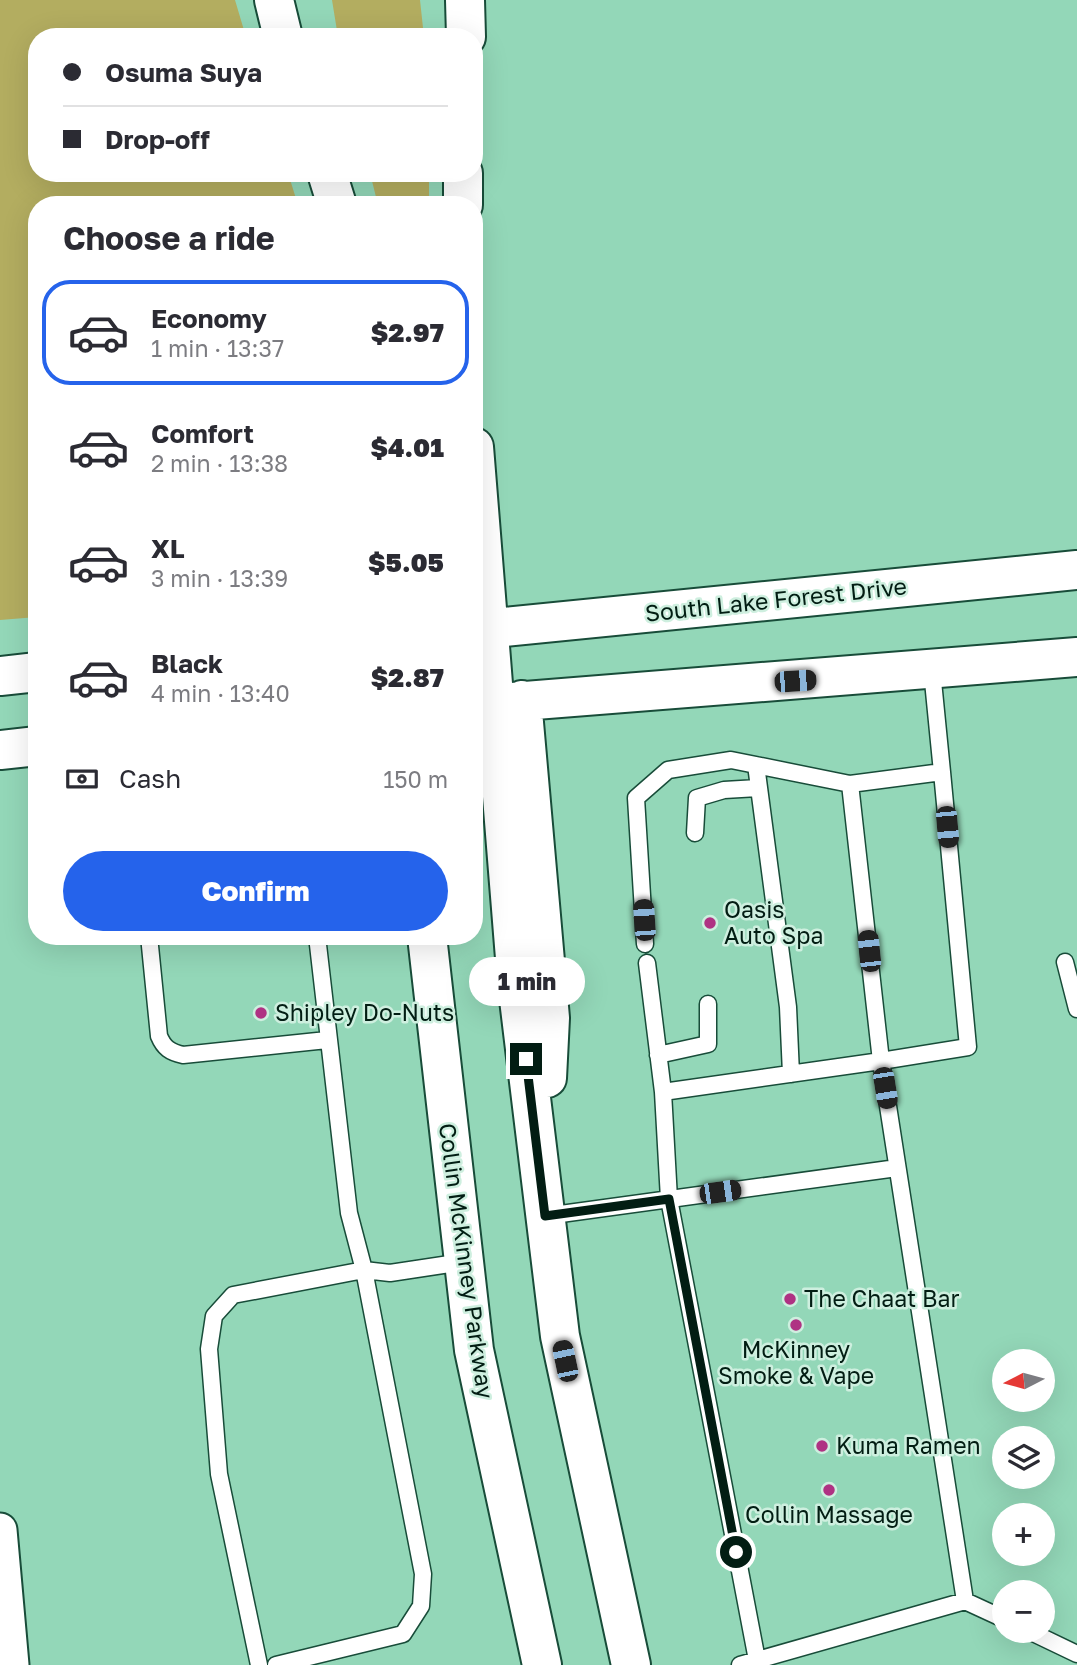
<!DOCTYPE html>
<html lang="en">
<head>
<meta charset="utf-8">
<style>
  body { margin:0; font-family:"Golos Text",sans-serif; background:#f7f7f7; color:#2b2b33; height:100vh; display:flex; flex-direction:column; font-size:26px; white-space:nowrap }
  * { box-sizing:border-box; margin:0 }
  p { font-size:23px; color:#7c7c81 }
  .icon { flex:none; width:38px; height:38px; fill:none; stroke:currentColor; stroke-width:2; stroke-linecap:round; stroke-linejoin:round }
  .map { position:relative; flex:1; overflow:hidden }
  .drawer { position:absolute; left:28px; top:196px; width:455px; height:749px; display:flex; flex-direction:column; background:#fff; border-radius:28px; box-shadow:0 7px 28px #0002 }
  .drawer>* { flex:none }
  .banner { position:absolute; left:28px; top:28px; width:455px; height:154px; border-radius:28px; box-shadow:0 7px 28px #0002; display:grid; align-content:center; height:154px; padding:0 35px; background:#fff }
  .needle { width:46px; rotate:264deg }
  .buttons { position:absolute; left:992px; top:1349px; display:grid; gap:14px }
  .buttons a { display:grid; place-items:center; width:63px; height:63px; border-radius:50%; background:#fff; box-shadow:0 7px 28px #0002; font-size:35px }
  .end { position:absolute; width:32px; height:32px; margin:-16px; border:9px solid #021d13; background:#fff; box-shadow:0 0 0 4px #fff }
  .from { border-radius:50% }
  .bubble { position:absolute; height:49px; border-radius:24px; background:#fff; box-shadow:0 7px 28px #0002; font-size:23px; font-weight:800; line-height:49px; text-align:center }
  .car { position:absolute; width:21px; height:42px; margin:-21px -10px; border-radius:9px; box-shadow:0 0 5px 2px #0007; background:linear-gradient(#222 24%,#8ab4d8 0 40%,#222 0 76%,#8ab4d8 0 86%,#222 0) }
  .banner b { display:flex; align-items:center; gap:24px; height:66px; font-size:26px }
  .banner b+b { border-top:2px solid #e1e1e2 }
  .banner i { width:18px; height:18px; background:#2b2b33 }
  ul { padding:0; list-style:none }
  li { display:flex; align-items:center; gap:21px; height:105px; margin:0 14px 10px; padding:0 21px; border:4px solid transparent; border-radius:28px }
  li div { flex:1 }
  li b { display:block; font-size:26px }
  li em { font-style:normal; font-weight:800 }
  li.current { border-color:#2563eb }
  li>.icon { width:63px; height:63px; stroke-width:1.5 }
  h2 { padding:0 35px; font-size:32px; line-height:84px }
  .pay { display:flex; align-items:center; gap:18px; height:77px; padding:0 35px; font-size:26px }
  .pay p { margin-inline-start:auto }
  .button { display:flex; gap:14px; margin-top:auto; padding:14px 35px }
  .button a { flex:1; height:80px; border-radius:42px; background:#2563eb; color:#fff; font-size:28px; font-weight:800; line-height:80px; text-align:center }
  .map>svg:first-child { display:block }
  .green { fill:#b3ad60 }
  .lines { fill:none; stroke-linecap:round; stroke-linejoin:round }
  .lane-casing { stroke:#184c39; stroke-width:19 }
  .street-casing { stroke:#184c39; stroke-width:37 }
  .secondary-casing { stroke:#184c39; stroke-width:42 }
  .lane { stroke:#fff; stroke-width:16 }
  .street { stroke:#fff; stroke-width:33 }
  .secondary { stroke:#fff; stroke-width:38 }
  .route { stroke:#021d13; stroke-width:9 }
  .poi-dot { fill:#af3283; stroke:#ceefdf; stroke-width:2.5 }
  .labels { text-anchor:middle; stroke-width:5; stroke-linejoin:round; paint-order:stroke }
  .street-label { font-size:23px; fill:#021d13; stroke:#ceefdf }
  .poi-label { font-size:23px; fill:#021d13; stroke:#ceefdf; text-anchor:start }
</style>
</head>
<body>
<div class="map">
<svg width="1077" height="1665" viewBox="0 0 1077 1665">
  <rect width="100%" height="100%" fill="#93d7b8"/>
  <path class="green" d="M 0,0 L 235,0 L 246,37 L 37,37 L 37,173 L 288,173 L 298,205 L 37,205 L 37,617 L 0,620 Z
    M 332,0 L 420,0 L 424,37 L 338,37 Z
    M 370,173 L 429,173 L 429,205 L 378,205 Z"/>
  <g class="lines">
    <defs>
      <path id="lane" d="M 756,765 L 788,1007 L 791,1074
        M 942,772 L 968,1047 L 881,1061 L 965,1601
        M 695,833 L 697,798 L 724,790 L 758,788
        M 149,936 L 159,1036 C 164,1048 170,1052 183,1055 L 327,1040
        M 317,936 L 349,1213 L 364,1270 L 390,1273 L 463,1262
        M 645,944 L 636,798 L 668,770 L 731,760 L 850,784
        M 1065,962 L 1077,1009
        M 647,963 L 663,1092
        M 658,1055 L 708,1044 L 708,1004
        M 546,1216 L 897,1168
        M 1029,1631 L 1077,1654
        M 757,1660 L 669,1199 L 663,1092 L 881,1061 L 850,784 L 942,772 L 932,671
        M 259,1665 L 219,1474 L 209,1349 L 214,1316 L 233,1295 L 364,1270 L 423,1574 L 421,1606 L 403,1634 L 276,1665
        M 740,1665 L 965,1601 L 1004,1619"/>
      <path id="street" d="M 0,1530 L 12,1665"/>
      <path id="secondary" d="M 274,0 L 283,37
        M 465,0 L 466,37
        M 327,173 L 337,205
        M 463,205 L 463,173
        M 474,447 L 517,983 L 560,1336 L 631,1665
        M 474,630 L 1077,570
        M 0,676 L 37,672
        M 522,700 L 550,1018 L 547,1078
        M 474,705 L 1077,657
        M 0,750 L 37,746
        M 427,936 L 474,1350 L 542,1665"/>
    </defs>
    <use href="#lane" class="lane-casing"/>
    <use href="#street" class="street-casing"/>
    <use href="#secondary" class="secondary-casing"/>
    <use href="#lane" class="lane"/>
    <use href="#street" class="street"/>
    <use href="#secondary" class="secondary"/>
  </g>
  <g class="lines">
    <path class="route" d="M 526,1059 L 545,1216 L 669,1199 L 736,1552"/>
  </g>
  <g class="poi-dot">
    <circle cx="710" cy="923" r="7"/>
    <circle cx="261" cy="1013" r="7"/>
    <circle cx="790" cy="1299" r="7"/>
    <circle cx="796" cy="1325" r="7"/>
    <circle cx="822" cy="1446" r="7"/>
    <circle cx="829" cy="1490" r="7"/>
  </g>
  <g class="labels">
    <g class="street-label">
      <text transform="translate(776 600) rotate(-6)" y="8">South Lake Forest Drive</text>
      <text transform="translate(466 1261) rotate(82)" y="8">Collin McKinney Parkway</text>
    </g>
    <g class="poi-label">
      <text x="724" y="918">Oasis<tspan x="724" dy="26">Auto Spa</tspan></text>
      <text x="275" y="1021">Shipley Do-Nuts</text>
      <text x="804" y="1307">The Chaat Bar</text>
      <text x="796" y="1358" text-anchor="middle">McKinney<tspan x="796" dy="26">Smoke &amp; Vape</tspan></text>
      <text x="836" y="1454">Kuma Ramen</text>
      <text x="829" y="1523" text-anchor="middle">Collin Massage</text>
    </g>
  </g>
</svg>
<div class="buttons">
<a><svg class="needle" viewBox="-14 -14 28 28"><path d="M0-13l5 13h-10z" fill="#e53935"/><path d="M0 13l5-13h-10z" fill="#7c7c81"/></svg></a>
<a><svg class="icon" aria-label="layers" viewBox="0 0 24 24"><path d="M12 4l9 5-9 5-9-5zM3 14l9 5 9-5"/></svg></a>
<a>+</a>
<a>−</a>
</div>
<i class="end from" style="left:736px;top:1552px"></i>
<i class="end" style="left:526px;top:1059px"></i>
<div class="bubble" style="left:469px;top:957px;width:116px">1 min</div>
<i class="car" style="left:795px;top:681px;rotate:86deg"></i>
<i class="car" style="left:947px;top:827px;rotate:175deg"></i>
<i class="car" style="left:644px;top:920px;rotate:356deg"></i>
<i class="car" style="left:869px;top:951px;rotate:354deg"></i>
<i class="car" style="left:885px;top:1088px;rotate:171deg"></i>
<i class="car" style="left:720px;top:1192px;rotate:82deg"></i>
<i class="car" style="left:565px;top:1361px;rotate:348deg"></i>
<div class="banner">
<b><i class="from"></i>Osuma Suya</b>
<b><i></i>Drop-off</b>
</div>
<section class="drawer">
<h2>Choose a ride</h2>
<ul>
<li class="current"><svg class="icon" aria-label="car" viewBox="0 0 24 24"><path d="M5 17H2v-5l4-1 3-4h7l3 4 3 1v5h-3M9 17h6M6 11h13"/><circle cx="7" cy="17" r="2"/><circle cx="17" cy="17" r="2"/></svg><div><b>Economy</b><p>1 min · 13:37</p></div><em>$2.97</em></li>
<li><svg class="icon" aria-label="car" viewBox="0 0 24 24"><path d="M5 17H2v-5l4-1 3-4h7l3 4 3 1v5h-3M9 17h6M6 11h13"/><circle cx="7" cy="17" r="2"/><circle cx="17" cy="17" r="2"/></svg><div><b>Comfort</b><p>2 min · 13:38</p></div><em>$4.01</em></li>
<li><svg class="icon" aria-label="car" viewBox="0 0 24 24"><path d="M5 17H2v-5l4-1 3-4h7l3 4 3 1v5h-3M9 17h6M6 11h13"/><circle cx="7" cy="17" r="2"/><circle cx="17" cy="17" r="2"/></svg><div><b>XL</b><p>3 min · 13:39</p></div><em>$5.05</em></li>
<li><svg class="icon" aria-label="car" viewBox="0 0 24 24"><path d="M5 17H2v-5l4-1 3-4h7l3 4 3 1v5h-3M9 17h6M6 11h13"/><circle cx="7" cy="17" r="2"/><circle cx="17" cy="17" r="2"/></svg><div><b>Black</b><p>4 min · 13:40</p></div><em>$2.87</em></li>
</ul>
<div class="pay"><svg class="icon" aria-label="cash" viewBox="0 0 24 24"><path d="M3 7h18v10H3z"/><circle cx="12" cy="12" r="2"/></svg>Cash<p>150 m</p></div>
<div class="button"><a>Confirm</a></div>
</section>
</div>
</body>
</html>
